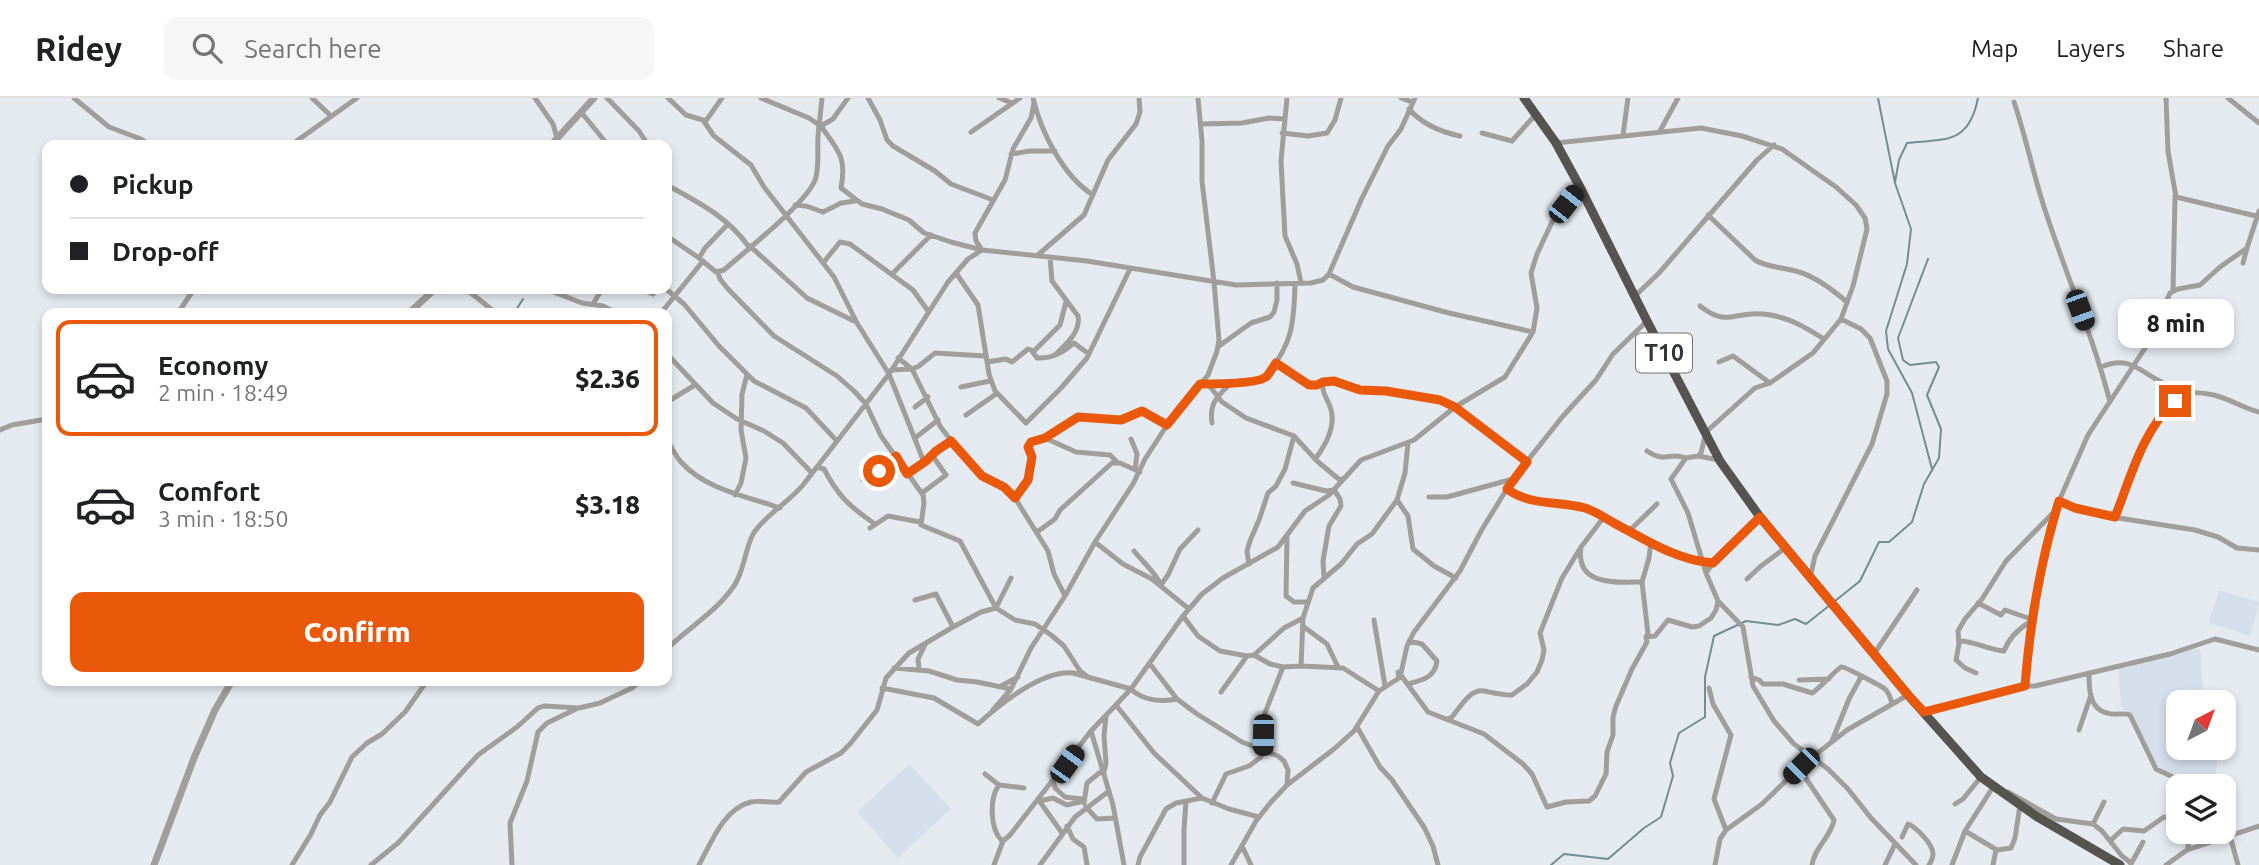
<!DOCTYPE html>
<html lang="en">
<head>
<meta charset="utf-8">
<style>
  body { margin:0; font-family:Ubuntu,sans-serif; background:#f6f6f6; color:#202124; height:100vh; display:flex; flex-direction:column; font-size:26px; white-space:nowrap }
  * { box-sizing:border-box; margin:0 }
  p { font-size:23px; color:#757577 }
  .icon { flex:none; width:38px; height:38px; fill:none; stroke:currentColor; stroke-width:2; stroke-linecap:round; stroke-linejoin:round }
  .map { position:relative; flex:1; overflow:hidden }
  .sheet { position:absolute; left:42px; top:210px; width:630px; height:378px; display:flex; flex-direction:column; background:#fff; border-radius:14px; box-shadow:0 4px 10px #0003 }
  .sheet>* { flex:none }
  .hud { position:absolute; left:42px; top:42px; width:630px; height:154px; border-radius:14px; box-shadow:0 4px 10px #0003; display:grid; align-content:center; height:154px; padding:0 28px; background:#fff }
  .needle { width:46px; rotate:41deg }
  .fabs { position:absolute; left:2166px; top:592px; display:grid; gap:14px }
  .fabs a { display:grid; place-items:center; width:70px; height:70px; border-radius:14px; background:#fff; box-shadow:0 4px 10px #0003; font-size:35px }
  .end { position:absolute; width:32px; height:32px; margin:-16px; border:9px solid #ea580c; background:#fff; box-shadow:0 0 0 4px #fff }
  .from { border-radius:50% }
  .bubble { position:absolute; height:49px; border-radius:14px; background:#fff; box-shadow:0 4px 10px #0003; font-size:23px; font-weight:800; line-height:49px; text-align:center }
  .car { position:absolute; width:21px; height:42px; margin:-21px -10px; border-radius:9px; box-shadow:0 0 5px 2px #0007; background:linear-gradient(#222 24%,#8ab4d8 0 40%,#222 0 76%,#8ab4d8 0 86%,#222 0) }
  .hud b { display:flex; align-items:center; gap:24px; height:66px; font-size:26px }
  .hud b+b { border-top:2px solid #e0e0e0 }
  .hud i { width:18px; height:18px; background:#202124 }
  ul { padding:12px 0 0; list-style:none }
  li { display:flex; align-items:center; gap:21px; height:116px; margin:0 14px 10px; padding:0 14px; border:4px solid transparent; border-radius:14px }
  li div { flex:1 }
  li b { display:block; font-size:26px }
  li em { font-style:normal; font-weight:800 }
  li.current { border-color:#ea580c }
  li>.icon { width:63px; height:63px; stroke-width:1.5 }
  .button { display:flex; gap:14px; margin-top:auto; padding:14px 28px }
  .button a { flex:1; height:80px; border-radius:14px; background:#ea580c; color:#fff; font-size:28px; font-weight:800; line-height:80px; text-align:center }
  header { display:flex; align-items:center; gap:42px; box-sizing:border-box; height:98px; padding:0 35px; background:#fff; border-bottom:2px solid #e0e0e0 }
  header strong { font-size:33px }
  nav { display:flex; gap:38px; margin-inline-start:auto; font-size:24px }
  .search { width:490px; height:63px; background:#f6f6f6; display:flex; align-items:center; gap:18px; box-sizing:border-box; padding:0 24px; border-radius:14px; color:#757577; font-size:26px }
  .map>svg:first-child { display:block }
  .built { fill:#d5dfec }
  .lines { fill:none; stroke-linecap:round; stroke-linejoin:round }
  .stream { stroke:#708f90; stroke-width:2 }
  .minor { stroke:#9f9e9a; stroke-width:5 }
  .tertiary { stroke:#9f9e9a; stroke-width:7 }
  .trunk { stroke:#56544e; stroke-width:9 }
  .route { stroke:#ea580c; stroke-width:9 }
  .labels { text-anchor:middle; stroke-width:7; stroke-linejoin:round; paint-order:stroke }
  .shield { fill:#fff; stroke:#707173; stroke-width:2 }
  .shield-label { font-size:23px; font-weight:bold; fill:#323437 }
</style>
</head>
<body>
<header>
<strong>Ridey</strong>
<div class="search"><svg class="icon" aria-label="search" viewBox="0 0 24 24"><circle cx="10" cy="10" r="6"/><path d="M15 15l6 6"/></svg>Search here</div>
<nav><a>Map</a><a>Layers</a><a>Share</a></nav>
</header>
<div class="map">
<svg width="2259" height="767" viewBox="0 0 2259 767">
  <rect width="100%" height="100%" fill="#e5eaf1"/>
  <path class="built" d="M 2219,492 L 2259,504 L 2250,538 L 2209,525 Z
    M 2197,549 L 2201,554 L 2203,604 L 2179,604 L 2179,649 L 2219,649 L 2214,685 L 2211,688 L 2196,688 L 2155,670 L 2133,618 L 2121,609 L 2118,572 Z
    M 909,666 L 951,711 L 898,760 L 857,714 Z"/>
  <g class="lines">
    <path class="stream" d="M 1878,0 L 1895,85 L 1911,131 L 1907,166 L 1886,233 L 1888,251 L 1912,295 L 1932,371
      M 1895,84 L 1899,62 L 1907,45 C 1946,41 1969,46 1978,0
      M 514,215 L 523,201
      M 1835,503 L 1860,483 L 1879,444 L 1889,444 L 1912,424 L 1924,386 L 1939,360 L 1941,331 L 1927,297 L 1939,269 L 1936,264 L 1910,267 L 1903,262 L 1898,240 L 1928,161
      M 1551,767 L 1564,756 L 1608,761 L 1644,730 L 1661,719 L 1673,678 L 1670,665 L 1679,635 L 1705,619 L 1705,579 L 1714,538 L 1746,523 L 1778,527 L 1795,521 L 1806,526 L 1830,507"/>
    <path class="minor" d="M 74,0 L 109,29 L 141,41 L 150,47
      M 312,0 L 331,18
      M 535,0 L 553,26 L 557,40
      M 607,0 L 639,33 L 648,47
      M 668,0 L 686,17 L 703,22 L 714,38 L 751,67 L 764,89 L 834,179 L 857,225 L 889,276 L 924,364
      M 761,0 L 809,20 L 819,27
      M 868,0 L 880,22 L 887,42 L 893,48 L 935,73 L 951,86 L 993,102
      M 999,0 L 1012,5
      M 1033,0 C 1041,34 1063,78 1093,97
      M 1287,0 L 1281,63 L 1285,138 L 1297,166 L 1301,185
      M 1401,0 L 1412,4
      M 2166,0 L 2168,53 L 2176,99 L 2256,118
      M 2228,0 L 2259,25
      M 2014,4 C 2026,39 2033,76 2045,112 C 2066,176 2093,238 2110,304
      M 1409,11 C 1422,26 1441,34 1460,38
      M 581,14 L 608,47
      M 705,24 L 722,0
      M 1201,26 L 1242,25 L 1269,20 L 1285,21
      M 821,28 C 838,53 847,58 841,90 L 862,106 L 882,111 L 909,122 L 924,135 L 951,144 L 982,152
      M 819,29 L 822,0
      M 1660,33 L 1678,0
      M 971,34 L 1020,0
      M 1282,35 L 1308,38 L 1327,35 L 1335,22 L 1341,0
      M 1482,35 L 1512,43 L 1536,16
      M 1623,37 L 1628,0
      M 1556,45 L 1701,30 L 1742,38 L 1782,51 L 1836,89 L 1856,107 L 1865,120 L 1867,131 L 1853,188 L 1841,221 L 1813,255 L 1770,285 L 1755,290 L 1706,334 L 1701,355 L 1698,358
      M 291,47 L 357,0
      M 1011,56 L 1030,53 L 1055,53
      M 667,87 C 698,104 728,119 749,149
      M 795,107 L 806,108 L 823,114 L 841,105 L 855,103
      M 1708,117 L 1755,162 C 1768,170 1784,169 1799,174 C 1816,179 1833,192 1847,204
      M 667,138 L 699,160 L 716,174 L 724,172 C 744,154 811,102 816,79 C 820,63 816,46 819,29 L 833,21 L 848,0
      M 750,148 L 807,200 L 854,223
      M 982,152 L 976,143 L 975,135 L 1005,82 L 1013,51 L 1031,20 L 1034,5
      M 1039,156 L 1084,117 L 1108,62 L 1136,26 L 1140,14 L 1139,0
      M 1050,159 L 1052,183 L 1078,218 C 1081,234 1066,246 1055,257
      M 699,160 L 705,150 L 728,126
      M 823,165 L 840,144 L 850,146 L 913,192 L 928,213
      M 2243,165 L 2247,150
      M 718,175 L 720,181 L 728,191 L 774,238 L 837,278 L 854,293 L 866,306 L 881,338 L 923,397 L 924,405 L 921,427 L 960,443 L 996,510
      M 956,175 L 978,207 L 989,276 L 995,293 L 1026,325 L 1062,289 L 1087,260 L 1130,171
      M 892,176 L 931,137
      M 1329,176 L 1353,189 L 1449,215 L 1533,234
      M 466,191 L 496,215
      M 546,191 L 582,205 L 603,208 L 617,215
      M 640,191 L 653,196 L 658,191
      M 666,191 L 684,206 L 719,248 L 754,283 L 806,310 L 837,343
      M 2173,193 L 2175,98
      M 1635,198 L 1659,175 L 1757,62 L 1774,47
      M 593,206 L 602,191
      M 1700,208 C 1728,230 1734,213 1763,216 C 1787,218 1805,229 1824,241
      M 178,215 L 194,191
      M 391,215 L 412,213
      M 661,215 L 703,163
      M 1219,248 L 1251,225 L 1270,219 L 1274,214 L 1277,202 L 1277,185
      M 1032,253 L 1037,260 C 1051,261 1064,254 1074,245 L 1089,256
      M 667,256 L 713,305 L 737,321 L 764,333 L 783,345 L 812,375
      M 898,260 L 912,271 L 940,328 L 961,356 L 982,378 L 1004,389 L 1015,400 L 1048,453 L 1054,476 L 1065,498
      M 987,264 L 1006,261 L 1012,264 L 1028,251 L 1034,253 L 1060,227 L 1066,204
      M 1719,264 L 1733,258 L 1770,285
      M 1276,265 L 1309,287 L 1317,287 L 1323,284 L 1334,283 L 1360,292 L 1386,293 L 1440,302 L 1455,309 L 1526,364
      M 2101,269 C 2125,259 2135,268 2154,280 C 2164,286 2175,291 2185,295
      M 891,272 L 912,271 L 919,268 L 935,255 L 985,258
      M 1206,286 C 1227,284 1245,285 1265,279 C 1292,247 1294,227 1295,186
      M 1208,286 L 1222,304 L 1246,320 L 1294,338 L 1317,363 L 1341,383 L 1342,381
      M 961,289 L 990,283
      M 667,304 L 695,287
      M 915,309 L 928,299
      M 966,317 L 996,296
      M 1212,325 C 1209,305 1217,299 1231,285
      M 0,332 L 12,327 L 47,321
      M 915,340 L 938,322
      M 1045,340 L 1076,354 L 1110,357 L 1117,364
      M 667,341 C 671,349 675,357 681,364 C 706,392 747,398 780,410
      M 1131,341 L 1137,356 L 1135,372
      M 1408,345 L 1405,375 L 1397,402 L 1408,418 L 1413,451 L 1434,468 L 1456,480
      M 1647,353 C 1667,366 1668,353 1686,360
      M 1316,360 C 1327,345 1338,325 1329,306 C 1325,297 1322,294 1323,284
      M 817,369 L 824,371 C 838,398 850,409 875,426
      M 907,376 L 951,343
      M 863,382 L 883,371 L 896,358
      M 1293,385 L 1326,393 L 1334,392 L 1340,401 L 1341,408 L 1329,428 L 1323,463 L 1324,481
      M 1507,391 C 1530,408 1559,403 1585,410 C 1595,413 1605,420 1614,425 C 1644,441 1678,463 1713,465
      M 922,395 L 946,377 L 932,357
      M 735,397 L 741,385 L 746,360 L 741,332 L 742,296 L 747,277
      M 1429,399 L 1447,399 L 1513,381
      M 1015,400 C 1026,386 1037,368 1028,350 L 1030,345 L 1045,340 L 1078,318 L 1121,322 L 1142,313 L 1167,327
      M 2059,403 L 2106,418 L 2195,432 L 2218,439 L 2237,450 L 2259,452
      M 2115,419 C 2127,389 2153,302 2187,296 C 2192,294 2203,295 2208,296 C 2226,298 2242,310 2259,314
      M 870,430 L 888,418 L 920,424
      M 1629,433 L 1657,406
      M 1037,434 L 1055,421 L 1060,412 L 1112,365 L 1120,365 L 1140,374
      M 1287,438 L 1286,498 L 1294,504 L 1307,504
      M 1095,444 L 1123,466 L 1152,481 L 1189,511
      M 1581,449 C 1575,489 1617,484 1642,484
      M 1134,453 C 1142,463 1158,477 1161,488
      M 1249,466 L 1247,453 L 1250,443 L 1259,422 L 1268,395 L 1276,388 L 1285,371 L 1294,338
      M 1706,475 L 1713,465 L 1760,419
      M 1810,480 L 1815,458 L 1872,346 L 1887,296 L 1887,283 L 1870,240 L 1861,231 L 1841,221
      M 1747,481 L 1761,468 L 1785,450
      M 1161,487 L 1168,477 L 1180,451 L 1198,432
      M 915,502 L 936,496 L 953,529
      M 1718,503 L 1743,529 L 1753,588 L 1774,623 L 1794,646 L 1828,671 L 1848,691 L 1871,720 L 1916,767
      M 1978,505 L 2001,517 L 2005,512 L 2028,520 L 2031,519
      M 996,510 L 1011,480
      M 1183,518 L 1198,538 L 1220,553 L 1247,558 L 1254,557 L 1270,566 L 1283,569 L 1301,568 L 1343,570 L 1379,593
      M 1374,522 L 1385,588
      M 1304,529 L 1327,546 L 1338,569
      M 1646,539 L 1655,538 L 1668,522 L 1692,529 L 1699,528 L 1711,520 L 1716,512 L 1718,503 L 1706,475 L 1688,415 L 1671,381 L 1686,360 L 1698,358 L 1719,362
      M 1959,543 C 1972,542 1988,552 2004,553 C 2009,540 2018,531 2030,524
      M 667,551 C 687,531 714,515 731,492 C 744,476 744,454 753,436 C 764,418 789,404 803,387 L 889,276 L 948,184 L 968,161 L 982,152 L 1087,163 L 1236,187 L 1311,185 L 1323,182 L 1329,176 L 1362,100 L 1388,48 L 1401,31 L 1415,0
      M 1874,556 L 1917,492
      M 1254,557 L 1284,530 L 1303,520
      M 1150,566 L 1177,601 L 1197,616 L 1242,644 L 1278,658 L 1284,663 L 1288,672 L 1287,687
      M 1301,568 L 1303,520 L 1313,490 L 1342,465 L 1357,446 L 1372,436 L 1397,402
      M 894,570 L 929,573 L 957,582 L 977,584 L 1011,591
      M 919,572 L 918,561 L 926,545
      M 1976,575 L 1965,570 L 1956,562 L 1959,546 L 1958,533 L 1965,521 L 1982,501 L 2006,463 L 2053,415
      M 2089,575 C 2089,590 2089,611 2107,615 C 2116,618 2122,614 2130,617 L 2156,671 L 2192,688
      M 1400,576 L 1428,614 L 1484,636 L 1523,666 L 1532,676 L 1547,709 L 1566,704 L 1589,703 L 1595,698 L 1606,676 L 1607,654 L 1613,637 L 1613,619 L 1616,608 L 1632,571 L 1647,544 L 1646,539 L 1648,536 L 1642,484 L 1649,460 L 1651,444
      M 1751,579 L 1759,582 L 1763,586 L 1783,586 L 1812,595 C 1819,591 1838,570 1841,569 C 1844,568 1881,588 1885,591 C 1889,595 1891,601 1892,606
      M 1799,582 L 1829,581
      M 1408,586 C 1422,582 1435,580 1437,563 L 1422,546 L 1409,543
      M 2025,588 L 2032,512 L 2059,403 L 2088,337 L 2149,244 L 2170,195 L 2178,191 L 2200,187 L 2220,169 L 2247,150 L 2259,113
      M 999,589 L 1018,579
      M 882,590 L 934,600 L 978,626 C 1000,606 1042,572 1073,575 L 1131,591 C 1143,603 1162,604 1177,601
      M 1709,590 L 1713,606 L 1731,637 L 1714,701 L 1726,732
      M 1221,594 L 1247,558
      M 1116,607 L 1154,655 L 1202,700 L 1229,711 L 1259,719
      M 993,612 L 1011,591 L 1031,550 L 1065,498 L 1095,444 L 1133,386 L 1145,361 L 1171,321 L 1208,277 L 1217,253 L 1219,242 L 1214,184 L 1202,83 L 1202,43 L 1198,0
      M 1924,614 L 2025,588 L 2035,588 L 2170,556 L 2215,541 L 2259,552
      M 1447,621 L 1451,620 C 1460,610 1470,590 1484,593 C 1494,595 1502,597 1512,597 L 1527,586 L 1537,574 L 1542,562 L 1544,552 L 1540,535 L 1562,480 L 1581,449 L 1604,419
      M 1357,629 L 1380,669 L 1392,682 L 1424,729 L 1433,748 L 1438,767
      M 2079,632 L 2091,597
      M 1091,633 L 1113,707 L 1124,767
      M 1832,643 L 1849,601 L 1861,579
      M 1801,668 L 1807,682 L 1834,722 C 1831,739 1814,750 1812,767
      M 1104,674 L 1106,665 L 1104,638 L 1106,618
      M 985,676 L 999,687 L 1024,690
      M 1053,683 L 1055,690 L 1065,699 L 1082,701
      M 999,687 C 989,700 990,731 1002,743
      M 2008,694 L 2056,721 L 2093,726 L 2102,733 L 2122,758 L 2131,765
      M 1038,701 L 1062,735
      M 1039,703 L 1053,700 L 1067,707 L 1084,703
      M 1084,705 L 1087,685 L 1103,672
      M 1212,705 L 1226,676 L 1249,668 L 1261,659 L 1265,615 L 1283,569
      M 1955,706 L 1963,701 L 1981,679
      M 1086,709 L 1097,721 L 1115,720
      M 2224,716 L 2238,767
      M 2093,726 L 2104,704
      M 1067,728 L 1073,741 L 1084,749 L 1087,767
      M 1965,733 L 1997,752 L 2011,750 L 2015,740 L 2020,707
      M 1902,739 L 1908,726 C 1916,729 1933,746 1933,756 C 1933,761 1931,763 1929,767
      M 2110,743 L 2123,731 L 2144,733 L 2164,719 L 2179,722
      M 1242,748 L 1251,767
      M 2187,752 L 2192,733
      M 2131,766 L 2143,744
      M 292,767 L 311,736 L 320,717 L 330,704 L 352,659 L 367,645 L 382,636 L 405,614 L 427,583
      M 371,767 L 398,745 L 478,657 L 517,629 L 538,610 L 544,608 L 579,610 L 600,605 L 632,590 L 640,583
      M 512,767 L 510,725 L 527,683 L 538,634 L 547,625 L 576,611
      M 699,767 C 711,745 724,710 751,704 C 760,702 769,705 779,704 L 806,674 L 841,655 L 850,646 L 877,612 L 886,580 L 909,555 L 953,529 L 981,514 L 996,510 L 1015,522 L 1035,526 L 1051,537 L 1064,548 L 1080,573 L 1088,579
      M 994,767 L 1003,743 L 1010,737 L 1091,633 L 1131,591 L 1183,518 L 1202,496 L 1223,480 L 1278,449 L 1305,413 L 1329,397 L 1361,362 L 1414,342 L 1455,309 L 1505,279 L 1533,234 L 1537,210 L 1531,175 L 1537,156 L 1552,124 L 1580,89
      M 1040,767 L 1075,719 L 1109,693
      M 1138,767 L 1140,759 L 1166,711 L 1176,705 L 1202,700
      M 1184,767 L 1184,732 L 1186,703
      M 1231,767 L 1256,723 L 1271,704 L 1287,687 L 1334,651 L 1354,633 L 1379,593 L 1399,580 L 1398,574 L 1401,575 L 1407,548 L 1414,534 L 1460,473 L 1481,433 L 1513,381 L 1563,318 L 1596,282 L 1613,256 L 1647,223
      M 1715,767 L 1720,741 L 1726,732 L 1762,706 L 1801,668 L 1847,632 L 1908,597
      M 1885,767 L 1895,746
      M 1952,767 L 1965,733 L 1993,689 L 1996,690
      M 1993,767 L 1996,752
      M 2166,767 L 2187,752 L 2259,728"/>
    <path class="tertiary" d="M 551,47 L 594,0
      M 409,215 L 435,191
      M 154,767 L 194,660 L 215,612 L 232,583"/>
    <path class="trunk" d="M 1524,0 L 1556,45 L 1580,89 L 1647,223 L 1720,363 L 1760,419 L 1908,597 L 1981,679 L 2036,718 L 2120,767"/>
  </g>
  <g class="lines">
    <path class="route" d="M 879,373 L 896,358 L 907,376 L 926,363 L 936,353 L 951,343 L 982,378 L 1004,389 L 1015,400 L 1028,382 L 1032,359 L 1028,349 L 1031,344 L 1045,340 L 1078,319 L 1121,322 L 1142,313 L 1167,327 L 1200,286 C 1213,286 1257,286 1266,279 C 1270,275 1273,269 1276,265 L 1309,287 L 1317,287 L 1323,284 L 1334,283 L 1360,292 L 1386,293 L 1440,302 L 1455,309 L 1527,364 L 1507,391 C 1530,408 1559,403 1585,410 C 1595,413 1605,420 1614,425 C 1644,441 1678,463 1713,465 L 1760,419 L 1908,597 L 1924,614 L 2025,588 C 2030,523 2040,465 2059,403 L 2075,410 L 2115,419 C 2131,379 2142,333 2175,303"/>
  </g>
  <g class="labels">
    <rect class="shield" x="1636" y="235.5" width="56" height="39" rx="5"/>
    <g class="shield-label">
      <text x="1664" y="263">T10</text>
    </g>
  </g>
</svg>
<div class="fabs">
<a><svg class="needle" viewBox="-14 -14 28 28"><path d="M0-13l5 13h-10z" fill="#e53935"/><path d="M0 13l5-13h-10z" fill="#757577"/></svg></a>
<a><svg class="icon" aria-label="layers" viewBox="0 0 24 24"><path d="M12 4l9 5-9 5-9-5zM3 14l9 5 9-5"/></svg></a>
</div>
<i class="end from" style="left:879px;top:373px"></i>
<i class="end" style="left:2175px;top:303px"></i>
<div class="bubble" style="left:2118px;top:201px;width:116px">8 min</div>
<i class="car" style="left:1566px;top:106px;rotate:38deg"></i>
<i class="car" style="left:2080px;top:212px;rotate:160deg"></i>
<i class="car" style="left:1263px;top:637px;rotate:181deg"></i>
<i class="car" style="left:1067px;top:666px;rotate:36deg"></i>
<i class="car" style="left:1801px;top:668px;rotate:225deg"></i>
<div class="hud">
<b><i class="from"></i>Pickup</b>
<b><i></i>Drop-off</b>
</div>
<section class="sheet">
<ul>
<li class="current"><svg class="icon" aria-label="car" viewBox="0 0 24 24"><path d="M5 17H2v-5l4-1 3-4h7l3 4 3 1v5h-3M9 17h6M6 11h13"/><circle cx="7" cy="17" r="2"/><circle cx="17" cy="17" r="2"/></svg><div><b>Economy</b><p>2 min · 18:49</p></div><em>$2.36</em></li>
<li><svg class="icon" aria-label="car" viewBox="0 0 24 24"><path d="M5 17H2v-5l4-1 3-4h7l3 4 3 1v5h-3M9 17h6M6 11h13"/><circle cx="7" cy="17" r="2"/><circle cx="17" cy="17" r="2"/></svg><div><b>Comfort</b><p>3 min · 18:50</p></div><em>$3.18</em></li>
</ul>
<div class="button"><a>Confirm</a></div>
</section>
</div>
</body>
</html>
